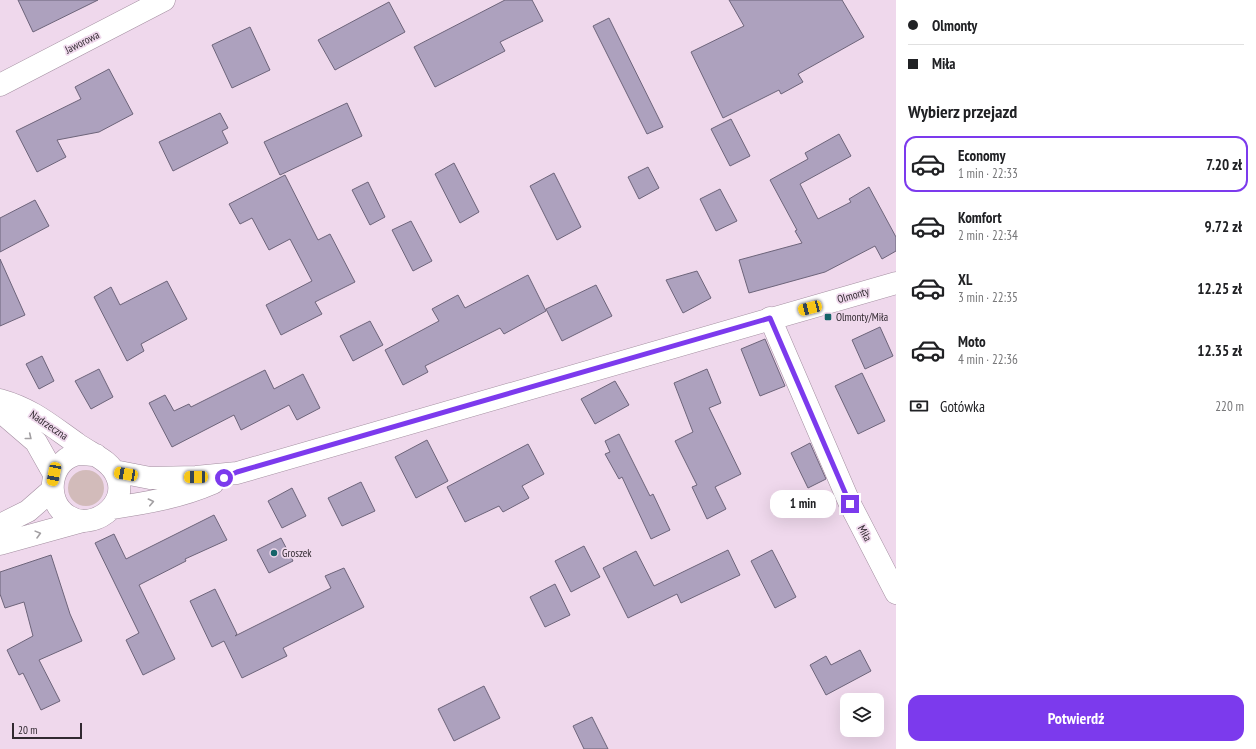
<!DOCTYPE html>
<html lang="pl">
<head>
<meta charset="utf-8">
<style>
  body { margin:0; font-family:"PT Sans Narrow",sans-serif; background:#f2f2f2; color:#202124; height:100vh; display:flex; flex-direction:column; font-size:15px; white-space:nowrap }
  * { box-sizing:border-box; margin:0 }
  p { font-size:13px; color:#757577 }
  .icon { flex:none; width:22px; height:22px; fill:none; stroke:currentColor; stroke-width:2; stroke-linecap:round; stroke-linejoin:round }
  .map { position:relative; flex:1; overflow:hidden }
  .drawer { display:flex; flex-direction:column; background:#fff; width:360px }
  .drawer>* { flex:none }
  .banner { display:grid; align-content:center; height:88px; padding:0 12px; background:#fff }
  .tools { position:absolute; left:840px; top:693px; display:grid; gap:8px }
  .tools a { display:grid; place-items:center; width:44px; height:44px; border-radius:8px; background:#fff; box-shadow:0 4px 16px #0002; font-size:20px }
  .scale { position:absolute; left:12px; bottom:10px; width:70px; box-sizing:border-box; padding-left:4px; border:2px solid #312930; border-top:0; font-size:11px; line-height:14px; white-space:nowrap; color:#312930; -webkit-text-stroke:3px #efd8ec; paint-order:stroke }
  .end { position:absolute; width:18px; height:18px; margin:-9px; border:5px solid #7c3aed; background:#fff; box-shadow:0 0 0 2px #fff }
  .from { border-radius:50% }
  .bubble { position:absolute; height:28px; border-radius:12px; background:#fff; box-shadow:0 4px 16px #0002; font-size:13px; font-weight:700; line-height:28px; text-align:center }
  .car { position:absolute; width:12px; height:24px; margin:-12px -6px; border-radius:5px; box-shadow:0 0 3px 1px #0007; background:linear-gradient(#f5c518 24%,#345 0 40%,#f5c518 0 76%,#345 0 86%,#f5c518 0) }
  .banner b { display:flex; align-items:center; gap:14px; height:38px; font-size:15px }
  .banner b+b { border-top:1px solid #e0e0e0 }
  .banner i { width:10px; height:10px; background:#202124 }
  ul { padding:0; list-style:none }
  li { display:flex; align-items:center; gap:12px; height:56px; margin:0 8px 6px; padding:0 4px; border:2px solid transparent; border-radius:12px }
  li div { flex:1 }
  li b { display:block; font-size:15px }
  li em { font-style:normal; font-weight:700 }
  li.selected { border-color:#7c3aed }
  li>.icon { width:36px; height:36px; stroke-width:1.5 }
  h2 { padding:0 12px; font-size:18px; line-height:48px }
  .pay { display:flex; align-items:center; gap:10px; height:44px; padding:0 12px; font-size:15px }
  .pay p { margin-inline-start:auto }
  .button { display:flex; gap:8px; margin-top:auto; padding:8px 12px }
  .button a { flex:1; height:46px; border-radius:12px; background:#7c3aed; color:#fff; font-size:16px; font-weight:700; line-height:46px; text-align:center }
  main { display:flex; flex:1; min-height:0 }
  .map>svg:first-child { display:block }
  .green { fill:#d2bbba }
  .building { fill:#ada1be; stroke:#6d647a }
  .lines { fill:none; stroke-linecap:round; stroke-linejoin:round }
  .street-casing { stroke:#a38ea0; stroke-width:23 }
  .secondary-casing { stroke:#a38ea0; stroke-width:23 }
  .street { stroke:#fff; stroke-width:22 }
  .secondary { stroke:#fff; stroke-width:22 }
  .oneway { stroke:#a29fa2 }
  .route { stroke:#7c3aed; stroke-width:5 }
  .poi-dot { fill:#156469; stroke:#efd8ec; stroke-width:1.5 }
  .labels { text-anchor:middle; stroke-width:3.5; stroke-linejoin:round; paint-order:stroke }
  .street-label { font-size:11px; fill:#312930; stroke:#efd8ec }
  .poi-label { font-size:11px; fill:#312930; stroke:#efd8ec; text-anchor:start }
</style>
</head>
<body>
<main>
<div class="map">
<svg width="896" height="749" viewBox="0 0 896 749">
  <rect width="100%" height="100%" fill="#efd8ec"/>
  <path class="green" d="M68 488a18 18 0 1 1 36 0a18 18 0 1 1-36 0Z"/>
  <path class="building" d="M 18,0 L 98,0 L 33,32 Z
    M 505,0 L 532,0 L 543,21 L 500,42 L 505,51 L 435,87 L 414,47 Z
    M 729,0 L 842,0 L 864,37 L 798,74 L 803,82 L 781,94 L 779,90 L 723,118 L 691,52 L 744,26 Z
    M 389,2 L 405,32 L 335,70 L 318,40 Z
    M 609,18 L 663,127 L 647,134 L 593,26 Z
    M 250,27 L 270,70 L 232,88 L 212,45 Z
    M 109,69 L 133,114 L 99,132 L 57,140 L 66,157 L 37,172 L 16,131 L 81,99 L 75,87 Z
    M 347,103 L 362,136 L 280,175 L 264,142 Z
    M 220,113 L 228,128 L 222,131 L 228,143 L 173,171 L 159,142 Z
    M 731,119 L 750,156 L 730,166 L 711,129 Z
    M 839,134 L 851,156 L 800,184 L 818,219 L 851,202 L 849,199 L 869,187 L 896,237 L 896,251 L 882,259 L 875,246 L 825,272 L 749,293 L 739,260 L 802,243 L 795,231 L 797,230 L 770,180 L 808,159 L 805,153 Z
    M 454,163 L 479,212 L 460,223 L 435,174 Z
    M 648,167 L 659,188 L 639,199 L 628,177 Z
    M 554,173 L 581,227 L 557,240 L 530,186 Z
    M 285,175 L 318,240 L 330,234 L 355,282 L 315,302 L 322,314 L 281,335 L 266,305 L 312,281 L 290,239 L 269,250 L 252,218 L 240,224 L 229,204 Z
    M 368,182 L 385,217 L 370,225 L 352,190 Z
    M 720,189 L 737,221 L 716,231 L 700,199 Z
    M 35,200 L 49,226 L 0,252 L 0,218 Z
    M 411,221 L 432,261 L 413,271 L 392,230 Z
    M 0,259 L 25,315 L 0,326 Z
    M 697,271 L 711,298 L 683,313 L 666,280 Z
    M 528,275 L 546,311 L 504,334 L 500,328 L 425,366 L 428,372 L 403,385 L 385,350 L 439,321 L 432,309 L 458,295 L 465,308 Z
    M 167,281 L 187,319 L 141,344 L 144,351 L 127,361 L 94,297 L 111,287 L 120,305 Z
    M 596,285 L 612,316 L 562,341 L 546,309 Z
    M 370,321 L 383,345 L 353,361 L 340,336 Z
    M 880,327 L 893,356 L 865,369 L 852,340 Z
    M 765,339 L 785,386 L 760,396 L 741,349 Z
    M 42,356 L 54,381 L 39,389 L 26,364 Z
    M 99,369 L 113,397 L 91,409 L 75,381 Z
    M 707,369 L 721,403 L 709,408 L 741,474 L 715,487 L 726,509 L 707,519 L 692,487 L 697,485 L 675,441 L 693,432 L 674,383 Z
    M 265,370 L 274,389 L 303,374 L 320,408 L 297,420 L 289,405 L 241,430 L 234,415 L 172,447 L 149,403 L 165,395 L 174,411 L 189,404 L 191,407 Z
    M 862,373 L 885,421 L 858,434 L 835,386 Z
    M 615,381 L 629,405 L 595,424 L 581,399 Z
    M 619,434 L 650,496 L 653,494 L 670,530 L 651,539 L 622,477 L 619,479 L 605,454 L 610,452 L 605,441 Z
    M 427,440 L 448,481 L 416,498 L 395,457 Z
    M 810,443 L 826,479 L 808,488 L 791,453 Z
    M 528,444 L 544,474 L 522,486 L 529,498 L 503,512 L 499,506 L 465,522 L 447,487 Z
    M 361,482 L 375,511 L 342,526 L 328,498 Z
    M 292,488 L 306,516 L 282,528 L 268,501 Z
    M 214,515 L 227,540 L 185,559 L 186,561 L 139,585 L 175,659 L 143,675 L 126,640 L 139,633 L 95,543 L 114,534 L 126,559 Z
    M 281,538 L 293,561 L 269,573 L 257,550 Z
    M 584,546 L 600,577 L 571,592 L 555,561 Z
    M 728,550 L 740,575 L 681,603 L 677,594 L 628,618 L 603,568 L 636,551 L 654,586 Z
    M 772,550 L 796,597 L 775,608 L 751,561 Z
    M 51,555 L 70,614 L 82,641 L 39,660 L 60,701 L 41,710 L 23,673 L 19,675 L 7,650 L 33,636 L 24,602 L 5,608 L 0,594 L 0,572 Z
    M 344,568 L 364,607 L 283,648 L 287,656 L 242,678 L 224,641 L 212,647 L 190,601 L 215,589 L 237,634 L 235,636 L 331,588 L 325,576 Z
    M 555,584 L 570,615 L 545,627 L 530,597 Z
    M 860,650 L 871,671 L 826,695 L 810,665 L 826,656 L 831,665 Z
    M 484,686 L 500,718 L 454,741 L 438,709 Z
    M 592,717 L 608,749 L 584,749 L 573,726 Z"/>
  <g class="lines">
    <defs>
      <path id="street" d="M 0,85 L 164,0
        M 770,318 L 850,504 L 896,593
        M 0,525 L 28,511 L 52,490
        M 0,544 L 83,521"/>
      <path id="secondary" d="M 0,400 C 32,409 49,424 76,443 C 90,454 110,459 117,477 C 129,505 92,532 68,516 C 43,501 50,457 80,454 C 85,454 91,455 96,455
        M 0,411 L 36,442 L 54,474
        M 114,471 L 150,478 L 196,477 L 237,473 L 896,283
        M 112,508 C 147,503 181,497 213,483"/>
    </defs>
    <use href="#street" class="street-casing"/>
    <use href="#secondary" class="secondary-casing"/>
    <use href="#street" class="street"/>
    <use href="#secondary" class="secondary"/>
  </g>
  <defs><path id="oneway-chevron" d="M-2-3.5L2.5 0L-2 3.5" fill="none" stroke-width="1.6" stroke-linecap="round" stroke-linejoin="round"/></defs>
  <g class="oneway">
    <use href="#oneway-chevron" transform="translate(29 437) rotate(39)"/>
    <use href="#oneway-chevron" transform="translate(151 502) rotate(-12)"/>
    <use href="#oneway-chevron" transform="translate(38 534) rotate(-15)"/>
  </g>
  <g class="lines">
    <path class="route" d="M 224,478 L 237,472 L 770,318 L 850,504"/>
  </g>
  <g class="poi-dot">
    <rect x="824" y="313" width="8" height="8" rx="2"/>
    <circle cx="274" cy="553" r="4"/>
  </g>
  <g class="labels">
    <g class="street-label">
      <text transform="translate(82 42) rotate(-27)" y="4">Jaworowa</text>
      <text transform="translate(853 295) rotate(-16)" y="4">Olmonty</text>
      <text transform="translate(49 425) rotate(34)" y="4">Nadrzeczna</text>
      <text transform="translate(865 533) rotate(62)" y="4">Miła</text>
    </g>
    <g class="poi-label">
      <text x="836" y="321">Olmonty/Miła</text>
      <text x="282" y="557">Groszek</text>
    </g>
  </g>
</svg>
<div class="tools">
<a><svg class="icon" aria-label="layers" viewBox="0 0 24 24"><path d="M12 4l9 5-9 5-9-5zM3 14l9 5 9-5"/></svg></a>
</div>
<div class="scale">20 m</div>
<i class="end from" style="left:224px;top:478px"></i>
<i class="end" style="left:850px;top:504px"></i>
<div class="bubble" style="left:770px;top:490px;width:66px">1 min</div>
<i class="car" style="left:810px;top:308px;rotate:255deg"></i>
<i class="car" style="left:54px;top:474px;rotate:191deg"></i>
<i class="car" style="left:126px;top:474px;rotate:280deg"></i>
<i class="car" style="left:196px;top:477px;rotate:269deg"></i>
</div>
<section class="drawer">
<div class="banner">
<b><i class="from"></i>Olmonty</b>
<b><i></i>Miła</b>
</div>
<h2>Wybierz przejazd</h2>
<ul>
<li class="selected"><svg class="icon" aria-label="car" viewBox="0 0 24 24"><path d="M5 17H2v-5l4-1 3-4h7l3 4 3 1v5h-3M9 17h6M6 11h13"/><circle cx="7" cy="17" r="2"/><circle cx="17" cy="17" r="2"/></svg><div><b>Economy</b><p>1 min · 22:33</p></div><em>7.20 zł</em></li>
<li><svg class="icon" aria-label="car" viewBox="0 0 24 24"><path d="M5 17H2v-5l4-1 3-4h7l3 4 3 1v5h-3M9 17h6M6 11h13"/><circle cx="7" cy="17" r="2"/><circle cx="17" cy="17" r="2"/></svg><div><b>Komfort</b><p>2 min · 22:34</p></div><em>9.72 zł</em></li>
<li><svg class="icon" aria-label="car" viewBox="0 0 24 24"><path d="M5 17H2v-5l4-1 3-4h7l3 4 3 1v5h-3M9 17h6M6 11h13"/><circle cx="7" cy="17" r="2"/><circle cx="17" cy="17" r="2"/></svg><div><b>XL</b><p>3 min · 22:35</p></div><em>12.25 zł</em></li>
<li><svg class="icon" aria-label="car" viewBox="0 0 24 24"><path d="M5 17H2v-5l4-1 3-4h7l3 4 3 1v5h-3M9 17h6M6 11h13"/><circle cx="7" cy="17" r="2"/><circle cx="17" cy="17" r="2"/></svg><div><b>Moto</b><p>4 min · 22:36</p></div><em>12.35 zł</em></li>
</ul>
<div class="pay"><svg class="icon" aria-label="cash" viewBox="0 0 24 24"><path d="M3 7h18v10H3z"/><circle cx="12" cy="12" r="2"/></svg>Gotówka<p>220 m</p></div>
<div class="button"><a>Potwierdź</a></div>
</section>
</main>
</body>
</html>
